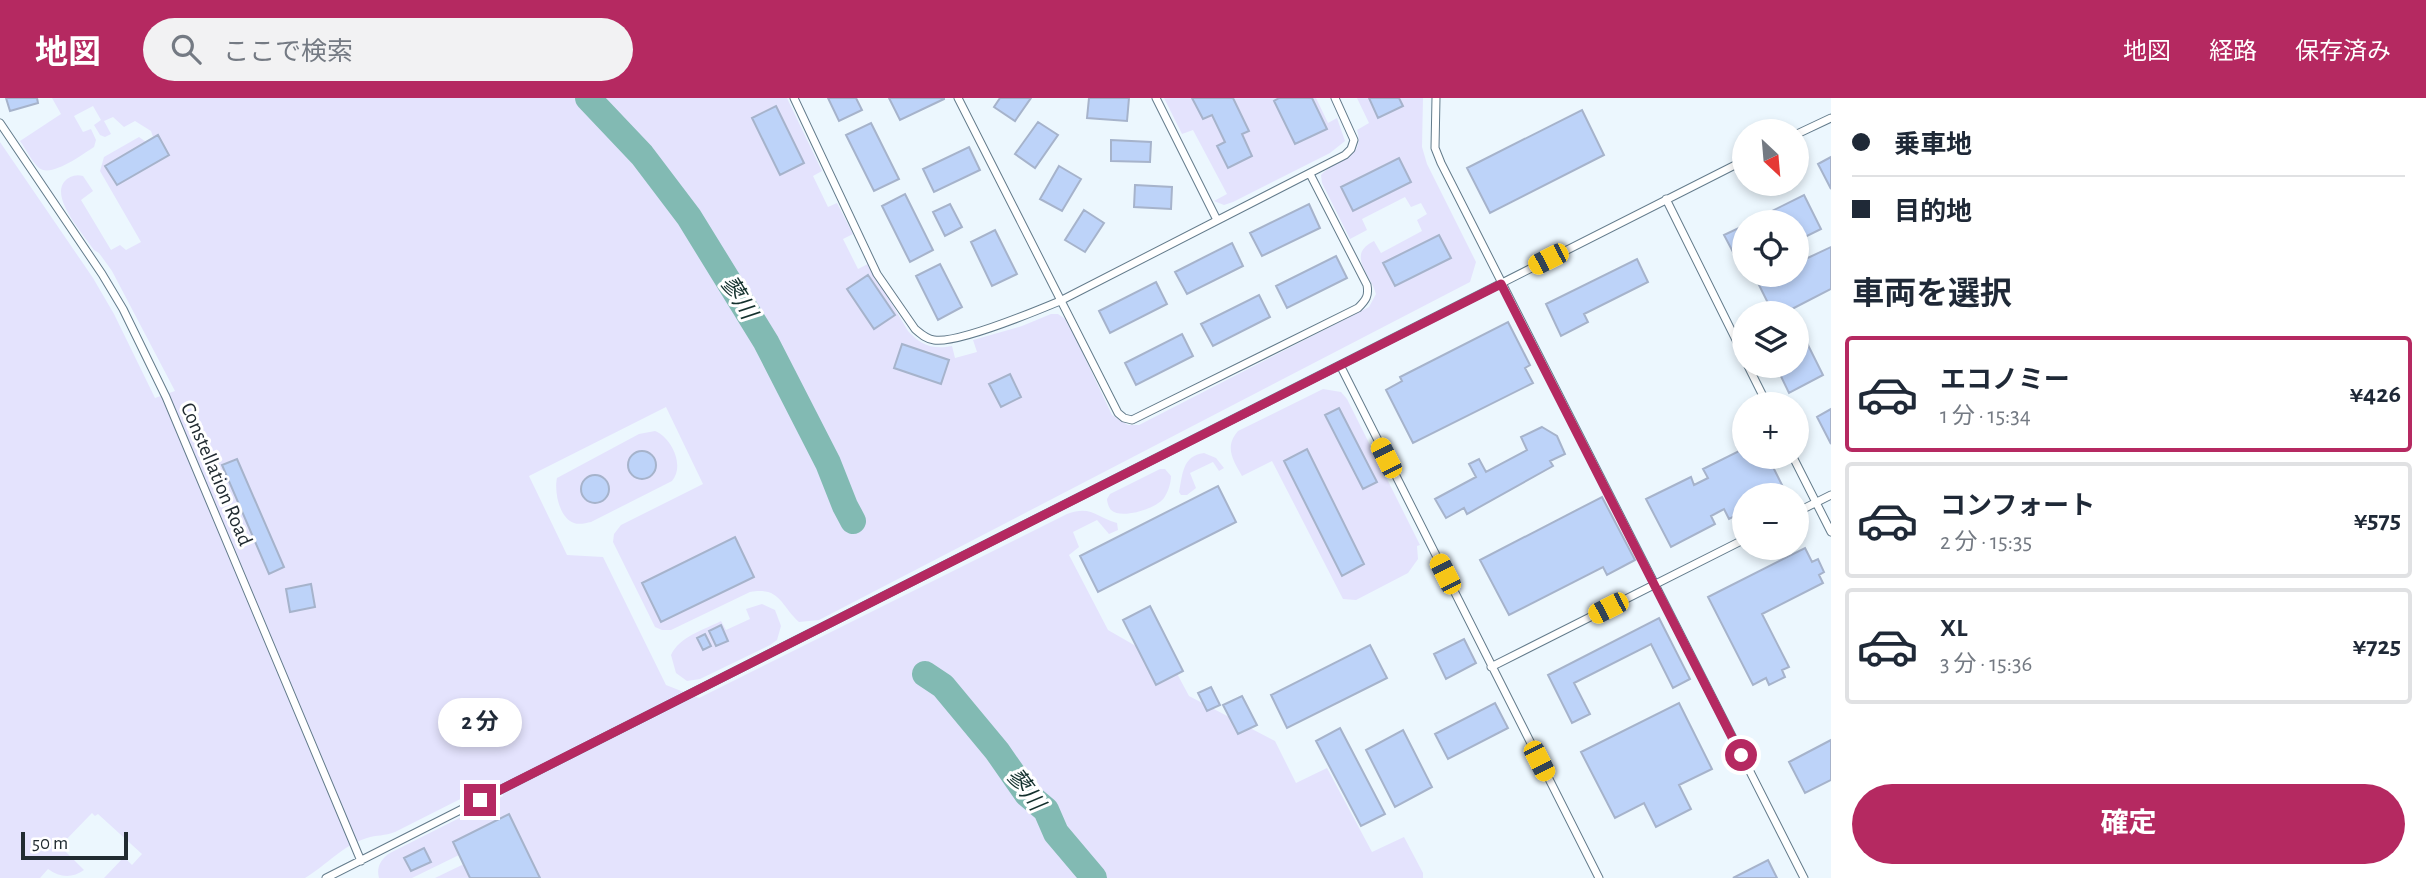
<!DOCTYPE html>
<html lang="ja">
<head>
<meta charset="utf-8">
<style>
  body { margin:0; font-family:"Alegreya Sans","Noto Sans JP",sans-serif; background:#f2f2f3; color:#1f2937; height:100vh; display:flex; flex-direction:column; font-size:26px; white-space:nowrap }
  * { box-sizing:border-box; margin:0 }
  p { font-size:23px; color:#747a83 }
  .icon { flex:none; width:38px; height:38px; fill:none; stroke:currentColor; stroke-width:2; stroke-linecap:round; stroke-linejoin:round }
  .map { position:relative; flex:1; overflow:hidden }
  .side { display:flex; flex-direction:column; background:#fff; width:595px }
  .side>* { flex:none }
  .banner { display:grid; align-content:center; height:154px; padding:0 21px; background:#fff }
  .needle { width:46px; rotate:154deg }
  .buttons { position:absolute; left:1732px; top:21px; display:grid; gap:14px }
  .buttons a { display:grid; place-items:center; width:77px; height:77px; border-radius:50%; background:#fff; box-shadow:0 4px 10px #0003; font-size:35px }
  .scale { position:absolute; left:21px; bottom:18px; width:107px; box-sizing:border-box; padding-left:7px; border:4px solid #212b31; border-top:0; font-size:19px; line-height:24px; white-space:nowrap; color:#212b31; -webkit-text-stroke:5px #fff; paint-order:stroke }
  .end { position:absolute; width:32px; height:32px; margin:-16px; border:9px solid #b52961; background:#fff; box-shadow:0 0 0 4px #fff }
  .from { border-radius:50% }
  .bubble { position:absolute; height:49px; border-radius:24px; background:#fff; box-shadow:0 4px 10px #0003; font-size:23px; font-weight:700; line-height:49px; text-align:center }
  .car { position:absolute; width:21px; height:42px; margin:-21px -10px; border-radius:9px; box-shadow:0 0 5px 2px #0007; background:linear-gradient(#f5c518 24%,#345 0 40%,#f5c518 0 76%,#345 0 86%,#f5c518 0) }
  .banner b { display:flex; align-items:center; gap:24px; height:66px; font-size:26px }
  .banner b+b { border-top:2px solid #e0e1e3 }
  .banner i { width:18px; height:18px; background:#1f2937 }
  ul { padding:0; list-style:none }
  li { display:flex; align-items:center; gap:21px; height:116px; margin:0 14px 10px; padding:0 7px; border:4px solid #e0e1e3; border-radius:7px }
  li div { flex:1 }
  li b { display:block; font-size:26px }
  li em { font-style:normal; font-weight:700 }
  li.active { border-color:#b52961 }
  li>.icon { width:63px; height:63px; stroke-width:1.5 }
  h2 { padding:0 21px; font-size:32px; line-height:84px }
  .cta { display:flex; gap:14px; margin-top:auto; padding:14px 21px }
  .cta a { flex:1; height:80px; border-radius:42px; background:#b52961; color:#fff; font-size:28px; font-weight:700; line-height:80px; text-align:center }
  header { display:flex; align-items:center; gap:42px; box-sizing:border-box; height:98px; padding:0 35px; background:#b52961; color:#fff }
  header strong { font-size:33px }
  nav { display:flex; gap:38px; margin-inline-start:auto; font-size:24px }
  .search { width:490px; height:63px; background:#f2f2f3; display:flex; align-items:center; gap:18px; box-sizing:border-box; padding:0 24px; border-radius:38px; color:#747a83; font-size:26px }
  main { display:flex; flex:1; min-height:0 }
  .map>svg:first-child { display:block }
  .green { fill:#e4e3fd }
  .lines { fill:none; stroke-linecap:round; stroke-linejoin:round }
  .river { stroke:#82bab3; stroke-width:26 }
  .building { fill:#bdd3f9; stroke:#a6b3cb; stroke-width:2 }
  .service-casing { stroke:#637b8b; stroke-width:9 }
  .service { stroke:#fff; stroke-width:7 }
  .route { stroke:#b52961; stroke-width:9 }
  .labels { text-anchor:middle; stroke-width:6; stroke-linejoin:round; paint-order:stroke }
  .street-label { font-size:21px; fill:#212b31; stroke:#fff }
  .water-label { font-size:23px; font-style:italic; fill:#13302d; stroke:#fff }
</style>
</head>
<body>
<header>
<strong>地図</strong>
<div class="search"><svg class="icon" aria-label="search" viewBox="0 0 24 24"><circle cx="10" cy="10" r="6"/><path d="M15 15l6 6"/></svg>ここで検索</div>
<nav><a>地図</a><a>経路</a><a>保存済み</a></nav>
</header>
<main>
<div class="map">
<svg width="1831" height="780" viewBox="0 0 1831 780">
  <rect width="100%" height="100%" fill="#ecf7fe"/>
  <path class="green" d="M 52,0 L 787,0 L 822,73 L 813,78 L 828,109 L 837,105 L 853,136 L 843,141 L 858,171 L 868,166 L 908,233 C 921,247 932,252 952,248 L 955,260 L 977,254 L 973,242 L 1022,228 L 1051,216 L 1058,216 L 1067,222 L 1112,317 L 1128,327 L 1139,327 L 1369,209 L 1376,196 C 1370,175 1346,157 1374,143 L 1381,155 L 1422,133 L 1417,122 L 1427,116 L 1421,105 L 1411,109 L 1405,99 L 1362,121 L 1367,132 L 1350,141 L 1322,85 L 1321,77 C 1335,61 1366,61 1357,32 L 1369,25 L 1357,0 L 1423,0 L 1422,49 L 1427,66 L 1476,164 L 1470,184 L 819,522 L 799,524 C 781,508 780,488 750,494 L 671,532 L 662,532 L 655,529 L 613,444 L 614,436 L 621,427 L 703,386 L 666,309 L 529,378 L 567,457 L 603,459 L 666,587 L 699,600 L 1067,416 C 1091,407 1096,419 1117,425 L 1118,432 L 1109,436 L 1097,422 L 1073,434 L 1079,449 L 1069,457 L 1108,532 L 1174,570 L 1189,598 L 1275,643 L 1296,685 L 1327,670 L 1372,754 L 1404,739 L 1423,775 L 1423,780 L 435,780 L 464,766 L 459,757 L 412,780 L 379,780 C 376,769 381,761 390,755 L 503,698 L 496,683 L 395,734 C 385,738 376,737 367,740 C 343,747 327,767 305,780 L 104,780 L 124,759 L 132,767 L 142,756 L 98,716 L 95,718 L 92,715 L 60,748 L 84,772 C 73,780 60,780 48,771 L 40,780 L 0,780 L 0,44 L 93,180 L 114,216 L 155,300 L 175,293 L 112,173 L 99,155 L 94,152 C 84,137 51,101 64,84 C 69,78 76,76 83,78 L 93,93 L 81,102 L 111,152 L 120,147 L 126,152 L 141,144 L 100,73 L 104,59 L 139,39 L 149,46 L 154,42 L 151,33 L 135,23 L 124,29 L 113,19 L 104,23 L 111,36 L 105,39 L 100,37 L 94,27 L 101,22 L 93,8 L 74,18 L 83,34 L 91,31 L 96,42 L 94,49 C 83,56 51,80 39,70 C 32,64 26,51 20,43 L 61,16 Z
    M 1164,0 L 1316,0 L 1328,25 L 1337,20 L 1345,43 L 1330,55 L 1233,104 L 1224,107 L 1214,103 L 1227,96 L 1193,32 L 1182,36 Z
    M 1323,291 L 1341,294 L 1347,301 L 1420,447 L 1417,448 L 1418,461 L 1408,475 L 1356,502 L 1343,501 L 1272,363 L 1242,378 C 1233,362 1224,349 1238,333 Z
    M 655,333 C 672,340 685,368 672,383 L 591,424 C 586,425 579,427 574,425 C 559,420 554,393 557,380 L 639,336 Z
    M 1204,355 L 1216,360 L 1224,370 L 1219,373 L 1213,364 L 1190,375 L 1196,390 L 1187,397 L 1181,397 L 1179,394 C 1183,376 1182,358 1204,355 Z
    M 1160,371 L 1165,371 L 1171,378 C 1171,385 1168,394 1164,400 C 1157,410 1122,422 1111,412 C 1109,410 1107,404 1107,401 L 1110,396 Z
    M 762,506 L 775,512 L 781,528 L 777,542 L 770,547 L 700,581 L 687,583 L 676,575 L 671,557 C 680,538 704,532 721,523 L 726,532 L 750,521 L 746,511 Z"/>
  <g class="lines">
    <path class="river" d="M 588,0 L 642,57 L 689,119 L 766,244 L 828,365 L 845,408 L 853,423
      M 925,576 L 943,588 L 997,653 L 1027,696 L 1046,712 L 1056,735 L 1094,780"/>
  </g>
  <path class="building" d="M 6,0 L 37,0 L 38,5 L 10,13 Z
    M 828,0 L 856,0 L 862,12 L 839,23 Z
    M 889,0 L 944,0 L 944,1 L 900,22 Z
    M 1000,0 L 1031,0 L 1015,23 L 994,9 Z
    M 1089,0 L 1129,0 L 1127,23 L 1087,20 Z
    M 1192,0 L 1233,0 L 1249,33 L 1242,36 L 1252,58 L 1228,70 L 1217,48 L 1225,44 L 1212,17 L 1203,21 Z
    M 1279,0 L 1312,0 L 1327,31 L 1295,46 L 1274,3 Z
    M 1369,0 L 1399,0 L 1403,8 L 1378,20 Z
    M 776,8 L 804,65 L 780,77 L 752,20 Z
    M 1582,12 L 1604,57 L 1490,115 L 1467,70 Z
    M 1038,24 L 1058,37 L 1035,70 L 1015,56 Z
    M 871,25 L 899,81 L 874,93 L 846,37 Z
    M 158,37 L 169,57 L 117,87 L 105,68 Z
    M 1111,42 L 1151,44 L 1150,64 L 1111,63 Z
    M 969,49 L 980,72 L 934,94 L 923,71 Z
    M 1831,59 L 1831,91 L 1818,66 Z
    M 1399,60 L 1411,84 L 1353,113 L 1341,89 Z
    M 1059,68 L 1081,81 L 1062,113 L 1040,101 Z
    M 1135,87 L 1172,89 L 1171,111 L 1134,109 Z
    M 905,96 L 933,152 L 910,164 L 882,108 Z
    M 1804,97 L 1821,131 L 1797,143 L 1797,124 L 1750,124 Z
    M 950,106 L 962,129 L 945,138 L 933,114 Z
    M 1309,106 L 1320,130 L 1262,158 L 1250,135 Z
    M 1084,112 L 1104,125 L 1085,154 L 1065,142 Z
    M 1745,127 L 1745,170 L 1742,171 L 1724,137 Z
    M 995,132 L 1017,176 L 992,188 L 971,144 Z
    M 1439,137 L 1451,160 L 1395,188 L 1383,165 Z
    M 1232,145 L 1243,168 L 1187,196 L 1175,174 Z
    M 1831,149 L 1831,191 L 1790,212 L 1792,215 L 1749,215 L 1768,205 L 1758,185 L 1775,177 L 1797,177 L 1797,165 Z
    M 1336,158 L 1347,180 L 1287,210 L 1276,188 Z
    M 1637,161 L 1648,184 L 1584,216 L 1588,224 L 1561,238 L 1546,206 Z
    M 940,166 L 962,209 L 938,222 L 916,178 Z
    M 868,177 L 895,217 L 874,231 L 847,191 Z
    M 1156,184 L 1167,206 L 1110,235 L 1099,213 Z
    M 1259,197 L 1270,219 L 1213,248 L 1201,226 Z
    M 1508,224 L 1530,267 L 1525,270 L 1533,285 L 1413,345 L 1386,292 L 1402,283 L 1400,279 Z
    M 1797,225 L 1823,277 L 1789,295 L 1776,268 L 1797,268 Z
    M 1182,236 L 1193,258 L 1136,287 L 1125,265 Z
    M 902,246 L 949,262 L 941,286 L 894,270 Z
    M 1010,276 L 1021,299 L 1001,309 L 989,286 Z
    M 1339,310 L 1377,384 L 1363,391 L 1325,317 Z
    M 1831,311 L 1831,346 L 1817,319 Z
    M 1542,329 L 1557,338 L 1565,356 L 1550,363 L 1553,368 L 1467,416 L 1464,410 L 1446,420 L 1435,401 L 1476,379 L 1469,366 L 1479,361 L 1486,374 L 1527,352 L 1521,339 Z
    M 1745,350 L 1745,359 L 1768,359 L 1785,393 L 1776,397 L 1745,397 L 1745,413 L 1729,421 L 1724,411 L 1711,418 L 1715,426 L 1671,449 L 1646,401 L 1691,379 L 1694,387 L 1708,380 L 1703,371 Z
    M 1307,351 L 1364,466 L 1342,478 L 1284,363 Z
    M628 367a14 14 0 1 1 28 0a14 14 0 1 1-28 0Z
    M 237,361 L 284,469 L 269,476 L 222,367 Z
    M581 391a14 14 0 1 1 28 0a14 14 0 1 1-28 0Z
    M 1218,388 L 1236,424 L 1098,494 L 1080,458 Z
    M 1602,399 L 1635,462 L 1607,477 L 1603,469 L 1509,517 L 1480,462 Z
    M 735,439 L 754,479 L 661,524 L 642,485 Z
    M 1805,450 L 1812,464 L 1818,461 L 1824,474 L 1819,477 L 1823,485 L 1762,516 L 1789,569 L 1782,572 L 1785,579 L 1769,587 L 1766,580 L 1753,587 L 1708,499 Z
    M 311,486 L 315,509 L 290,514 L 286,491 Z
    M 1150,508 L 1183,573 L 1156,587 L 1123,522 Z
    M 1659,520 L 1690,581 L 1673,590 L 1651,546 L 1574,585 L 1590,616 L 1572,625 L 1548,577 Z
    M 721,527 L 728,543 L 716,548 L 709,533 Z
    M 705,536 L 711,548 L 703,552 L 697,540 Z
    M 1464,541 L 1476,565 L 1446,581 L 1434,556 Z
    M 1370,547 L 1387,580 L 1287,630 L 1271,597 Z
    M 1211,589 L 1220,607 L 1207,613 L 1198,595 Z
    M 1242,598 L 1257,627 L 1238,636 L 1223,607 Z
    M 1495,605 L 1508,630 L 1448,661 L 1435,636 Z
    M 1679,605 L 1712,671 L 1679,687 L 1691,711 L 1656,729 L 1644,705 L 1615,720 L 1581,654 Z
    M 1340,630 L 1385,716 L 1361,728 L 1316,643 Z
    M 1403,632 L 1432,689 L 1395,709 L 1366,652 Z
    M 1831,642 L 1831,682 L 1805,695 L 1789,664 Z
    M 509,716 L 540,780 L 470,780 L 453,744 Z
    M 424,750 L 431,764 L 411,773 L 404,760 Z
    M 1768,762 L 1777,780 L 1733,780 Z"/>
  <g class="lines">
    <defs>
      <path id="service" d="M 794,0 L 877,176 L 915,231 C 921,236 926,241 934,242 C 957,246 1036,213 1060,203 L 1345,57 L 1351,51 L 1354,42 L 1335,0
        M 958,0 L 1118,315 L 1124,320 L 1132,322 L 1358,210 C 1366,202 1369,198 1367,187 L 1310,76
        M 1156,0 L 1217,122
        M 1436,0 L 1435,50 L 1441,65 L 1804,780
        M 0,25 L 102,176 L 123,211 L 166,299 L 361,763
        M 1797,36 L 1831,20
        M 1666,101 L 1745,260
        M 1340,267 L 1599,780
        M 1748,268 L 1767,306
        M 1793,359 L 1831,434
        M 1797,414 L 1831,397
        M 1491,569 L 1745,441
        M 326,780 L 1745,62"/>
    </defs>
    <use href="#service" class="service-casing"/>
    <use href="#service" class="service"/>
  </g>
  <g class="lines">
    <path class="route" d="M 480,702 L 1501,186 L 1741,657"/>
  </g>
  <g class="labels">
    <g class="street-label">
      <text transform="translate(217 376) rotate(67)" y="7">Constellation Road</text>
    </g>
    <g class="water-label">
      <text transform="translate(739 199) rotate(58)" y="8">蓼川</text>
      <text transform="translate(1026 691) rotate(53)" y="8">蓼川</text>
    </g>
  </g>
</svg>
<div class="buttons">
<a><svg class="needle" viewBox="-14 -14 28 28"><path d="M0-13l5 13h-10z" fill="#e53935"/><path d="M0 13l5-13h-10z" fill="#747a83"/></svg></a>
<a><svg class="icon" aria-label="locate" viewBox="0 0 24 24"><circle cx="12" cy="12" r="6"/><path d="M12 2v4M12 18v4M2 12h4M18 12h4"/></svg></a>
<a><svg class="icon" aria-label="layers" viewBox="0 0 24 24"><path d="M12 4l9 5-9 5-9-5zM3 14l9 5 9-5"/></svg></a>
<a>+</a>
<a>−</a>
</div>
<div class="scale">50 m</div>
<i class="end from" style="left:1741px;top:657px"></i>
<i class="end" style="left:480px;top:702px"></i>
<div class="bubble" style="left:438px;top:600px;width:84px">2 分</div>
<i class="car" style="left:1548px;top:161px;rotate:243deg"></i>
<i class="car" style="left:1386px;top:360px;rotate:333deg"></i>
<i class="car" style="left:1445px;top:476px;rotate:333deg"></i>
<i class="car" style="left:1608px;top:510px;rotate:243deg"></i>
<i class="car" style="left:1539px;top:663px;rotate:153deg"></i>
</div>
<section class="side">
<div class="banner">
<b><i class="from"></i>乗車地</b>
<b><i></i>目的地</b>
</div>
<h2>車両を選択</h2>
<ul>
<li class="active"><svg class="icon" aria-label="car" viewBox="0 0 24 24"><path d="M5 17H2v-5l4-1 3-4h7l3 4 3 1v5h-3M9 17h6M6 11h13"/><circle cx="7" cy="17" r="2"/><circle cx="17" cy="17" r="2"/></svg><div><b>エコノミー</b><p>1 分 · 15:34</p></div><em>¥426</em></li>
<li><svg class="icon" aria-label="car" viewBox="0 0 24 24"><path d="M5 17H2v-5l4-1 3-4h7l3 4 3 1v5h-3M9 17h6M6 11h13"/><circle cx="7" cy="17" r="2"/><circle cx="17" cy="17" r="2"/></svg><div><b>コンフォート</b><p>2 分 · 15:35</p></div><em>¥575</em></li>
<li><svg class="icon" aria-label="car" viewBox="0 0 24 24"><path d="M5 17H2v-5l4-1 3-4h7l3 4 3 1v5h-3M9 17h6M6 11h13"/><circle cx="7" cy="17" r="2"/><circle cx="17" cy="17" r="2"/></svg><div><b>XL</b><p>3 分 · 15:36</p></div><em>¥725</em></li>
</ul>
<div class="cta"><a>確定</a></div>
</section>
</main>
</body>
</html>
